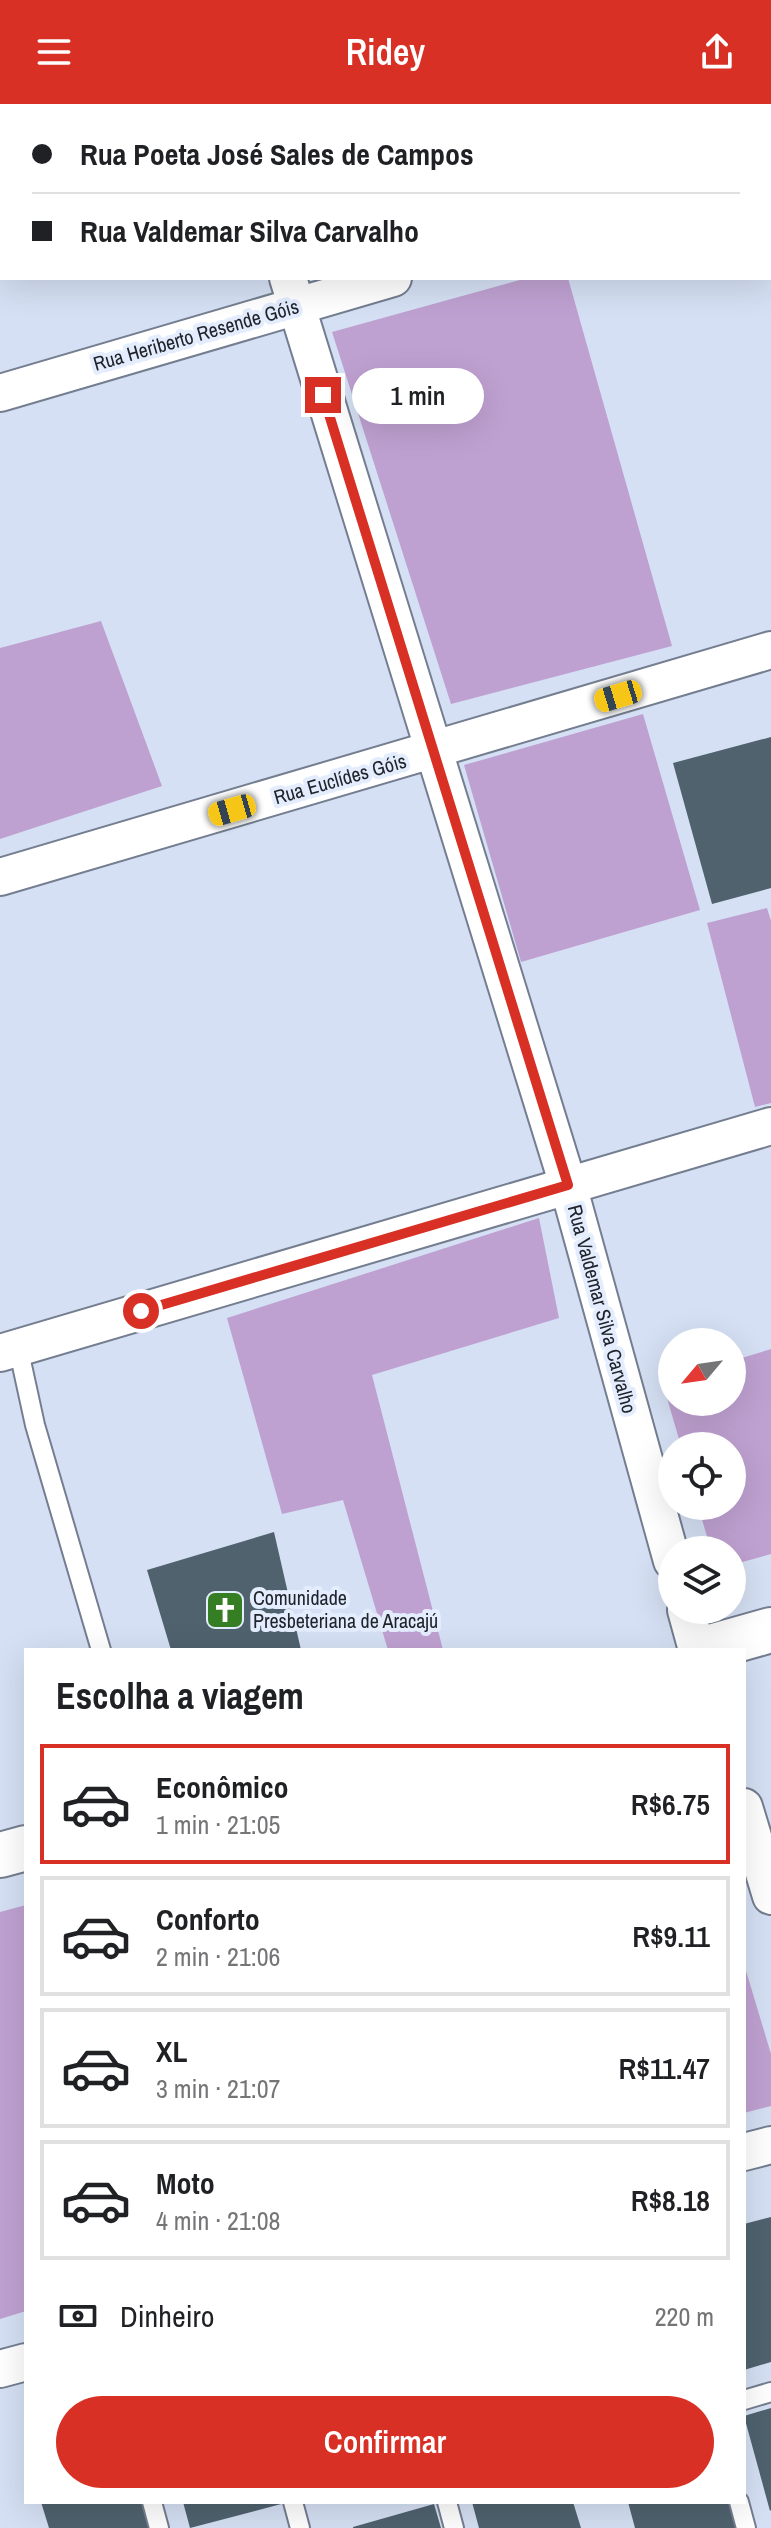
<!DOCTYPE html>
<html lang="pt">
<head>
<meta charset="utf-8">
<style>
  body { margin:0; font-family:"Archivo Narrow",sans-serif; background:#f6f6f6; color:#202124; height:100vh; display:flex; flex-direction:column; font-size:30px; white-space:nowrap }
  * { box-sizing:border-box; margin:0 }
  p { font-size:26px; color:#757577 }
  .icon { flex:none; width:44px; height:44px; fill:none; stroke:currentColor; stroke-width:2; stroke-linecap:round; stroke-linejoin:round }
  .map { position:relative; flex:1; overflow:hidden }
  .panel { position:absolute; left:24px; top:1544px; width:722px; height:856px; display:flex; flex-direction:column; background:#fff; border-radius:0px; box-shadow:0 8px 32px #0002 }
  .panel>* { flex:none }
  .hud { position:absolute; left:0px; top:0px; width:772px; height:176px; box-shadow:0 8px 32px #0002; display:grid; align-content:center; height:176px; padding:0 32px; background:#fff }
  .needle { width:52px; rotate:241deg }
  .controls { position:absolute; left:658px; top:1224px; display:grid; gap:16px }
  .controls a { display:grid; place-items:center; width:88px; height:88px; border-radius:50%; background:#fff; box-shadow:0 8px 32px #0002; font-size:40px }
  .end { position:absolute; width:36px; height:36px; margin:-18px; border:10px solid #d93025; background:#fff; box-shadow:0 0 0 4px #fff }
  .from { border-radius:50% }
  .bubble { position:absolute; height:56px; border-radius:28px; background:#fff; box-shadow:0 8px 32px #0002; font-size:26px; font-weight:600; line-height:56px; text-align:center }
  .car { position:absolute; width:24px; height:48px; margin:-24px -12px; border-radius:10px; box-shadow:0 0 6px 2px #0007; background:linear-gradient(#f5c518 24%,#345 0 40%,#f5c518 0 76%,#345 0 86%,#f5c518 0) }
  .hud b { display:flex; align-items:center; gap:28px; height:76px; font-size:30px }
  .hud b+b { border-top:2px solid #e0e0e0 }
  .hud i { width:20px; height:20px; background:#202124 }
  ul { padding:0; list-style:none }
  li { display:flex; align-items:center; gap:24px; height:120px; margin:0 16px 12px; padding:0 16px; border:4px solid #e0e0e0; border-radius:0px }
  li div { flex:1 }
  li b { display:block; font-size:30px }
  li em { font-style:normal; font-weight:600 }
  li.on { border-color:#d93025 }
  li>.icon { width:72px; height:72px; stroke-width:1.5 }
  h2 { padding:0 32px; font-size:36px; line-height:96px }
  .pay { display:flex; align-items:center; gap:20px; height:88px; padding:0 32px; font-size:30px }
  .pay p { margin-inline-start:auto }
  .action { display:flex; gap:16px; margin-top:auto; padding:16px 32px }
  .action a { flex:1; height:92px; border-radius:48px; background:#d93025; color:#fff; font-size:32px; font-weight:600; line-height:92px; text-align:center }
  header { display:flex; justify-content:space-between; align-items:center; height:104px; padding:0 32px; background:#d93025; color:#fff; font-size:36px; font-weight:600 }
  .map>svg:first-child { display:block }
  .green { fill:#bfa1d1 }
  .building { fill:#4f626e }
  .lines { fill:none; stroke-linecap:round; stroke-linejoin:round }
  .service-casing { stroke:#747e90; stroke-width:22 }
  .minor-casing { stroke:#747e90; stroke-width:40 }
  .tertiary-casing { stroke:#747e90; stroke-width:48 }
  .service { stroke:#fff; stroke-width:18 }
  .minor { stroke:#fff; stroke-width:36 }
  .tertiary { stroke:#fff; stroke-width:44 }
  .route { stroke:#d93025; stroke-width:10 }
  .labels { text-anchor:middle; stroke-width:8; stroke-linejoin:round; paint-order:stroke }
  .street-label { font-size:20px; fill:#20242b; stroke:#e4edfe }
  .poi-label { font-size:20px; fill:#20242b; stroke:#e4edfe; text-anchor:start }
</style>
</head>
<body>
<header><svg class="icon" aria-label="menu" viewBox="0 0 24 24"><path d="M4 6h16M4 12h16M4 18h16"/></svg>Ridey<svg class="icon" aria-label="share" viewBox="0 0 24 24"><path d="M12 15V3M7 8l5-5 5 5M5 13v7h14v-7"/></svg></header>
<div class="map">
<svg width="771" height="2424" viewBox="0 0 771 2424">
  <rect width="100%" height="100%" fill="#d5e0f4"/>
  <path class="green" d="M 527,174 L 568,174 L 672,542 L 451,600 L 332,228 Z
    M 101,517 L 162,682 L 0,735 L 0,544 Z
    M 643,610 L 700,806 L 521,858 L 464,661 Z
    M 767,804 L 771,817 L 771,999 L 755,1003 L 707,819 Z
    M 539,1114 L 559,1214 L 372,1271 L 443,1546 L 388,1546 L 343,1396 L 282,1410 L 227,1214 Z
    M 771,1245 L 771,1450 L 732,1461 L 732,1446 L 711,1446 L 698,1402 L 732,1402 L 732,1342 L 681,1342 L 662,1277 L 672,1274 L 672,1298 L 732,1298 L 732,1257 Z
    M 26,1801 L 26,2207 L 0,2215 L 0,1808 Z
    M 744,1860 L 771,1950 L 771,2002 L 744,2009 Z"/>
  <path class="building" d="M 771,633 L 771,784 L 712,800 L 673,659 Z
    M 274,1428 L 301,1546 L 171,1546 L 147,1466 Z
    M 771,2113 L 771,2258 L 744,2266 L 744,2120 Z
    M 771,2304 L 771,2406 L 770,2407 L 744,2312 Z
    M 41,2398 L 143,2398 L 151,2424 L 49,2424 Z
    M 183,2398 L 285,2398 L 285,2399 L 190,2424 Z
    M 472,2398 L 573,2398 L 581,2424 L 479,2424 Z
    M 628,2398 L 730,2398 L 737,2424 L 635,2424 Z
    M 434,2400 L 441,2424 L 353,2424 L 353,2423 Z"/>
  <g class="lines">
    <defs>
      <path id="service" d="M 18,1243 L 35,1321 L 101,1546
        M 744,2296 L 771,2288
        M 152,2398 L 159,2424
        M 293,2398 L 300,2424
        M 447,2398 L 454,2424
        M 739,2398 L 746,2424"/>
      <path id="minor" d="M 240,0 L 241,2
        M 770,64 L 771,64
        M 288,174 L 568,1081 L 672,1457
        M 0,289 L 393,174
        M 0,773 L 771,546
        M 0,1249 L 771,1022
        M 686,1506 L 697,1546
        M 744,1703 L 771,1792
        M 744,2048 L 771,2041
        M 0,2265 L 26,2258"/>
      <path id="tertiary" d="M 700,1546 L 771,1526
        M 0,1751 L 26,1744"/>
    </defs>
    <use href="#service" class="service-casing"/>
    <use href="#minor" class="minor-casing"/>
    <use href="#tertiary" class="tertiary-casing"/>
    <use href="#service" class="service"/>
    <use href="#minor" class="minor"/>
    <use href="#tertiary" class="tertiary"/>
  </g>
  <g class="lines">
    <path class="route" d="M 141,1207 L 568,1081 L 323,291"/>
  </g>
  <defs>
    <symbol id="church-square" viewBox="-11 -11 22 22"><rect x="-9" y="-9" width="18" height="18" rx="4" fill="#367e24" stroke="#e4edfe"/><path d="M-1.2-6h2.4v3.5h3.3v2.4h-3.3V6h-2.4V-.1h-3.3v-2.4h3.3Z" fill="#fff"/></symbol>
  </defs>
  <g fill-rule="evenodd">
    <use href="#church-square" x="203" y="1484" width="44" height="44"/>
  </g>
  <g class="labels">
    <g class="street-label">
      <text transform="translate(196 231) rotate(-16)" y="7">Rua Heriberto Resende Góis</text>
      <text transform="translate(340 675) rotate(-16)" y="7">Rua Euclídes Góis</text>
      <text transform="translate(602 1205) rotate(75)" y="7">Rua Valdemar Silva Carvalho</text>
    </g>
    <g class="poi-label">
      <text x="253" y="1501">Comunidade<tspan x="253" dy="23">Presbeteriana de Aracajú</tspan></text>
    </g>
  </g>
</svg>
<div class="controls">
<a><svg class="needle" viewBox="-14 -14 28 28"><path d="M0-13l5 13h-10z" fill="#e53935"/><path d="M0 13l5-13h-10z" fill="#757577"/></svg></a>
<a><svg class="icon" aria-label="locate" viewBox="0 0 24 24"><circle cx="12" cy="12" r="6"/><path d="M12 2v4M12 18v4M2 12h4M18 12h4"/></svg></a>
<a><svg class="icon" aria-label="layers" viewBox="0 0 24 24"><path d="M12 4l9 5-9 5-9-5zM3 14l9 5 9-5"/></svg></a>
</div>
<i class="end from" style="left:141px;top:1207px"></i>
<i class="end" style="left:323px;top:291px"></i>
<div class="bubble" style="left:352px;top:264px;width:132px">1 min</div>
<i class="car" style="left:618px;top:592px;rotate:253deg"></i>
<i class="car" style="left:232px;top:706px;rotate:254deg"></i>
<div class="hud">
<b><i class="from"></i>Rua Poeta José Sales de Campos</b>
<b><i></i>Rua Valdemar Silva Carvalho</b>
</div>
<section class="panel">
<h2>Escolha a viagem</h2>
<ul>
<li class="on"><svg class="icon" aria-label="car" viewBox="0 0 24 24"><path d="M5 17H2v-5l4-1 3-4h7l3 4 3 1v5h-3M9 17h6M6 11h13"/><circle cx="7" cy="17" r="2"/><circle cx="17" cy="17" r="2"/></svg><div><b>Econômico</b><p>1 min · 21:05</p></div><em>R$6.75</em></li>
<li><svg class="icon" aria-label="car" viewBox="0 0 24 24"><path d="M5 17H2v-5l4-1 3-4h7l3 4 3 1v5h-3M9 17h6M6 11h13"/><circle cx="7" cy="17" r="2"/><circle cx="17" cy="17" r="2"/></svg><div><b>Conforto</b><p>2 min · 21:06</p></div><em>R$9.11</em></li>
<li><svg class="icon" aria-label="car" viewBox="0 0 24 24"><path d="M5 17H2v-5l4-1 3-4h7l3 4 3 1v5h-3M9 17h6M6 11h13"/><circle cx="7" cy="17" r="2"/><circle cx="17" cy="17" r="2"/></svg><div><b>XL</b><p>3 min · 21:07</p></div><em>R$11.47</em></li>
<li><svg class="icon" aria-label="car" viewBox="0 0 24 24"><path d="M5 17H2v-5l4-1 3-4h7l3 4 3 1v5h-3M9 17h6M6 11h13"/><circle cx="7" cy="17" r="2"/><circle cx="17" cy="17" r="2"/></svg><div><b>Moto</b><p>4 min · 21:08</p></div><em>R$8.18</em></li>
</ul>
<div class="pay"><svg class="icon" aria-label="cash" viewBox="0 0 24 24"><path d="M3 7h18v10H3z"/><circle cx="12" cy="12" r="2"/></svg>Dinheiro<p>220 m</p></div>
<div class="action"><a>Confirmar</a></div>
</section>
</div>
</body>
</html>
